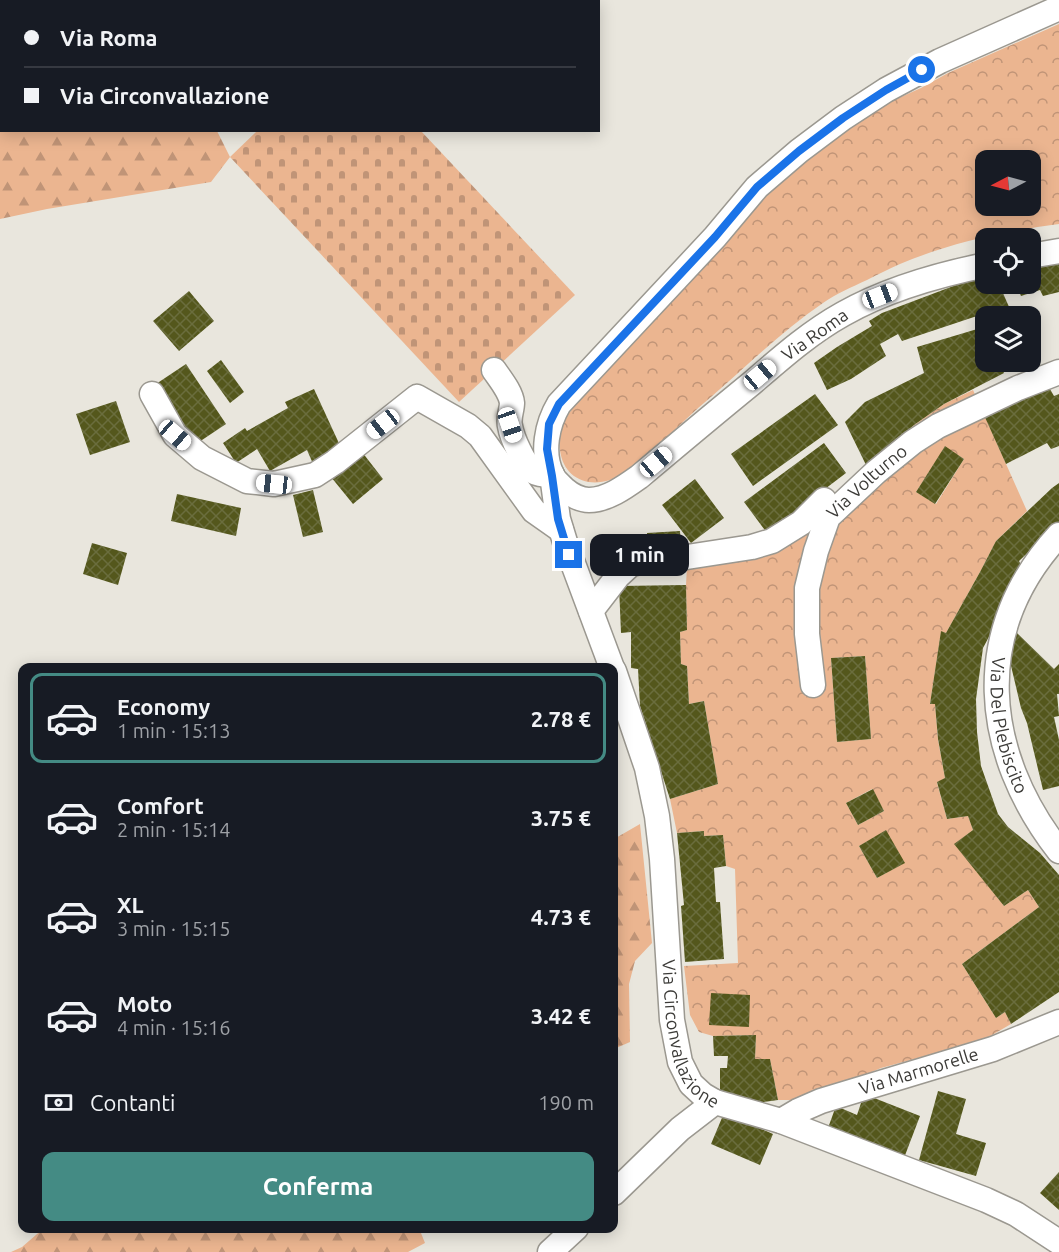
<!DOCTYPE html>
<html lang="it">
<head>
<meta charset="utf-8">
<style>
  body { margin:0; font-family:Ubuntu,sans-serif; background:#242831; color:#f1f3f6; height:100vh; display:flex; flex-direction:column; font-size:22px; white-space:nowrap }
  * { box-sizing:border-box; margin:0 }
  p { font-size:20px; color:#9ea1a6 }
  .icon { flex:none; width:33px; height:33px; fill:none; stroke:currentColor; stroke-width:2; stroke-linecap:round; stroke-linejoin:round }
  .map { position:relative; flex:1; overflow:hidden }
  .panel { position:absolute; left:18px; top:663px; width:600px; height:570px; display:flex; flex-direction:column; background:#171b24; border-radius:12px; box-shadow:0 3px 15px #0003 }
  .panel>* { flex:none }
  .guide { position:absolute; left:0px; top:0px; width:600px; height:132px; box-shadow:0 3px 15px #0003; display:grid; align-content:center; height:132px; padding:0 24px; background:#171b24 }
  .needle { width:39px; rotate:264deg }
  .fabs { position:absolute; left:975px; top:150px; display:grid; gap:12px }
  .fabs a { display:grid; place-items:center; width:66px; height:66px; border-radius:12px; background:#171b24; box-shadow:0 3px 15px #0003; font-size:30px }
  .end { position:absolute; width:27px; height:27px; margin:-14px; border:8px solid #1a73e8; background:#fff; box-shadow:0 0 0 3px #fff }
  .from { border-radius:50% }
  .bubble { position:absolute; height:42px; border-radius:12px; background:#171b24; box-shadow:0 3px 15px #0003; font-size:20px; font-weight:600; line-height:42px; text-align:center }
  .car { position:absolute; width:18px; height:36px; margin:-18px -9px; border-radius:8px; box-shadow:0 0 4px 2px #0007; background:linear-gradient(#fff 24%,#345 0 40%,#fff 0 76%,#345 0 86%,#fff 0) }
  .guide b { display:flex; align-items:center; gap:21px; height:57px; font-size:22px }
  .guide b+b { border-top:2px solid #363941 }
  .guide i { width:15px; height:15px; background:#f1f3f6 }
  ul { padding:10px 0 0; list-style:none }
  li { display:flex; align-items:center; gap:18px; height:90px; margin:0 12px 9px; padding:0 12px; border:3px solid transparent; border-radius:12px }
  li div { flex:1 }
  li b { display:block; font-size:22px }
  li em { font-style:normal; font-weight:600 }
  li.on { border-color:#448b84 }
  li>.icon { width:54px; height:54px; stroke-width:1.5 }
  .pay { display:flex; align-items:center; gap:15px; height:66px; padding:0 24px; font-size:22px }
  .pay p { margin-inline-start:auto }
  .button { display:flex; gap:12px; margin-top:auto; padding:12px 24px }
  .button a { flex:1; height:69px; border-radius:12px; background:#448b84; color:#fff; font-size:24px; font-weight:600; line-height:69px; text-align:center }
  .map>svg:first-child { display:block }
  .forest { fill:url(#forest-firs) }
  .cemetery { fill:url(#cemetery-stones) }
  .park { fill:url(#park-crowns); fill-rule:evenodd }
  .building { fill:url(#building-cross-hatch) }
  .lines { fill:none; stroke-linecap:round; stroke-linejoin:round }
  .minor-casing { stroke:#9b9890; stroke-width:27 }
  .minor { stroke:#fff; stroke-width:24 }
  .route { stroke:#1a73e8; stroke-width:8 }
  .labels { text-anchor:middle; stroke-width:6; stroke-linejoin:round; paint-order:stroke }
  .street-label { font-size:18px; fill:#3c3b38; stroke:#fff }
</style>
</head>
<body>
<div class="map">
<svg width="1059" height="1252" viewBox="0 0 1059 1252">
  <defs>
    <pattern id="forest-firs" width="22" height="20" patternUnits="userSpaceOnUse" patternTransform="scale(1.5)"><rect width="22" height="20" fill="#ebb590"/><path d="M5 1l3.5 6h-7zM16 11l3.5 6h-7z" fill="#c09477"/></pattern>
    <pattern id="cemetery-stones" width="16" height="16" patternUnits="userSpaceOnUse" patternTransform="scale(1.5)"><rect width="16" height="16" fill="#ebb590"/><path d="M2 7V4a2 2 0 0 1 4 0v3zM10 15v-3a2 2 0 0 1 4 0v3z" fill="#c09477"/></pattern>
    <pattern id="park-crowns" width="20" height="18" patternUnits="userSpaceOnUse" patternTransform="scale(1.5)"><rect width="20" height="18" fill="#ebb590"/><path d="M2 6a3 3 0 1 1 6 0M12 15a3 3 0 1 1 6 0" fill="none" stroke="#c09477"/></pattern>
    <pattern id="building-cross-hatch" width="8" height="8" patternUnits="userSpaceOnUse" patternTransform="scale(1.5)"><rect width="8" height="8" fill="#54571c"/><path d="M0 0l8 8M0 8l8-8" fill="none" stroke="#6a6d3d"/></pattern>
  </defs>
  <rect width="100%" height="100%" fill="#e9e6dd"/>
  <path class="forest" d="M 0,0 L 253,0 L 254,1 L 2,2 L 2,130 L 217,131 L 230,157 L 211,182 L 47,209 L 0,219 Z
    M 640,824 L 652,943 L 635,961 L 629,984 L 630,1042 L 614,1049 L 614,839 Z
    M 44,1228 L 419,1228 L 425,1243 L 408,1252 L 11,1252 L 22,1247 Z"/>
  <path class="cemetery" d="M 257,131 L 421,131 L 575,295 L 459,402 L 230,157 Z"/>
  <path class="park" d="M 1059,24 L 1059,224 C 1005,231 950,243 900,264 C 889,269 878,274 867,280 C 852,287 837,293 823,303 C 783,330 748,365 711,397 C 694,411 678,427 661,443 C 646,457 630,473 610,480 C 585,488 563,476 560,450 C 559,443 558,434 561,428 C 566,415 576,404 584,394 L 725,244 L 767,194 L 806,160 L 849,127 L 883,105 L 921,88 L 948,73 ZM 986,160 L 1030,160 L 1030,206 L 986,206 Z
    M 973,390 L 1027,511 L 996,541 L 980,572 L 946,633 L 941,632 L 930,704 L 935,704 L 938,740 L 945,778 L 937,783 L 947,819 L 968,816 L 973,830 L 955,844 L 1004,906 L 1028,890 L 1039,907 L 962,964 L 996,1018 L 1005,1012 L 1011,1024 L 987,1038 L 944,1051 L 881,1068 L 846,1083 L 815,1094 L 793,1100 L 778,1100 L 770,1059 L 755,1059 L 756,1035 L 713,1036 L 699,1032 L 690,1015 L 684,966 L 738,963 L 735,869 L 726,866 L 723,835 L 704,836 L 703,831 L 677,833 L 670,799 L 718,784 L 704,701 L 689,704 L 687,666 L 681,664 L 680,632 L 687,630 L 686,585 L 687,566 L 780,547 L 846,485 L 914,425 L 944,404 ZM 945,447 L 964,459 L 936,504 L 916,492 ZM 865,656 L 871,739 L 837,742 L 831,658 ZM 872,789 L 884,811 L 858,825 L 846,803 ZM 886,831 L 904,863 L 877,878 L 859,846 Z"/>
  <path class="building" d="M 1059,259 L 1059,292 L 1043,296 L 1040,290 L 1021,296 L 1016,284 L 1030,284 L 1030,264 Z
    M 986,277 L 986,284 L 999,284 L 1013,316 L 986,316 L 986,323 L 980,325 L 977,316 L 902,341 L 898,334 L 880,344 L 886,356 L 851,379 L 827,390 L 814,363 L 837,347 L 872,326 L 869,321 L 882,313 L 964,282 Z
    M 189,291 L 214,321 L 179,351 L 153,321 Z
    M 984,327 L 986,330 L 986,362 L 999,362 L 1004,373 L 944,404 L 914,425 L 867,467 L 845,422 L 865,402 L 924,373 L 917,347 Z
    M 221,360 L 244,392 L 230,403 L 207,371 Z
    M 186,364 L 226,424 L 196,444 L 156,384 Z
    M 314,389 L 343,452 L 314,466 L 307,450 L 270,471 L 257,449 L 236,463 L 223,443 L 245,428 L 247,431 L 288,408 L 285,402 Z
    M 1050,389 L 1054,396 L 1059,394 L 1059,446 L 1051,449 L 1047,443 L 1006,464 L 983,413 L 1024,395 Z
    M 815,394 L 838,425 L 753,486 L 731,454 Z
    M 116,401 L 130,442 L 90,455 L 76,414 Z
    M 824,443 L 846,473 L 767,533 L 744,502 Z
    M 945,446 L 964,459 L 935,504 L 916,492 Z
    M 362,452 L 383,479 L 353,504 L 331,477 Z
    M 695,479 L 724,518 L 691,543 L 662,505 Z
    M 1059,483 L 1059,523 L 1019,561 L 1024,571 L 983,648 L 976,699 L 977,732 L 981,766 L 998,814 L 1008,827 L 1040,853 L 1059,875 L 1059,992 L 1011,1024 L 1005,1012 L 996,1018 L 962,964 L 1039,907 L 1028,890 L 1004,906 L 954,844 L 973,830 L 968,816 L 947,819 L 937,782 L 945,778 L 938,739 L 935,704 L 930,704 L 941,631 L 946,633 L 980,572 L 996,541 L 1052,488 Z
    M 313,490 L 323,532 L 303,537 L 293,495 Z
    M 177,494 L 241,508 L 236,536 L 171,521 Z
    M 680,531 L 681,549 L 648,551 L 647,533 Z
    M 92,543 L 127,553 L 118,585 L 83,574 Z
    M 686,585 L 687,630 L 680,632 L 681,664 L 687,666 L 689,704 L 704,701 L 718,784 L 670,799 L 640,706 L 638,669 L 631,668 L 631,632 L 621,633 L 619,586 Z
    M 1014,630 L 1054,669 L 1059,664 L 1059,694 L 1057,694 L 1059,716 L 1054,717 L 1059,740 L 1059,786 L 1043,790 L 1027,723 L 1021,708 L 1007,649 Z
    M 865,656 L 871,739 L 837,742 L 831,658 Z
    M 873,789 L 884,811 L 858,825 L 846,803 Z
    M 886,830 L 905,863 L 877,878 L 859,846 Z
    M 704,831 L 704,836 L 723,835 L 726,866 L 714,868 L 716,902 L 720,902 L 724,959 L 685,962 L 681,906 L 684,905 L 677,833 Z
    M 711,993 L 750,995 L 749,1027 L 709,1025 Z
    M 756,1035 L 755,1059 L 770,1059 L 778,1100 L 749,1104 L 720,1094 L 720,1068 L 727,1068 L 728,1056 L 714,1056 L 713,1036 Z
    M 938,1091 L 966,1099 L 956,1134 L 986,1143 L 976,1176 L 919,1160 Z
    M 864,1094 L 920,1116 L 904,1158 L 828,1128 L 836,1106 L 857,1115 Z
    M 724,1113 L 773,1134 L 760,1165 L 711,1144 Z
    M 1059,1172 L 1059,1210 L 1040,1193 Z"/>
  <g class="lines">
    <defs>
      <g id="minor">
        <path d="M 1030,256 L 1059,251"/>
        <path d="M 986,265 C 937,275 887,289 843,314 C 809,333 781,358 752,383 C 714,414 677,445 639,477 C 625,487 607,500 589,500 C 581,500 571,495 564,489 C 560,485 554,480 552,475 C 541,453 547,424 559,404 L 715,237 L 757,187 L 799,151 L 843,118 L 886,90 L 940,61 L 1059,8"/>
        <path d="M 494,370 C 500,379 511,392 512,403 C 512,410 508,418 510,426 C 512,438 524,465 534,472 C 539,475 546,475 552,475"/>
        <path d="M 152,394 L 175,435 L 202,458 L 247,481 L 274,484 L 315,475 L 335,462 L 417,397 L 468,426 L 480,436 L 534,511 L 561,530"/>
        <path d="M 552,475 L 558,519 L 565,542 L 612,668"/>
        <path id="s1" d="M 1059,535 C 970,631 982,752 1059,851"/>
        <path d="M 591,611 L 618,576 L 631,564 L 646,561 L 687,557 L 752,547 L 772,541 L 801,523 L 824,500"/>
        <path id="s2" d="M 614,671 L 647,768 L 657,816 L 662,859 L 672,1020 L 680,1062 L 691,1084 L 703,1095 L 715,1102 L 781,1121 L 986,1200 L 1016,1214 L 1059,1242"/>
        <path id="s3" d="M 813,685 L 807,634 L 807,588 L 816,551 L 828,517 L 876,472 L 913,442 L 938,426 L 1018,388 L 1059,372"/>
        <path id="s4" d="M 781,1121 L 798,1111 L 821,1101 L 993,1049 L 1059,1022"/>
        <path d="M 614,1193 L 680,1129 L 715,1102"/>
        <path d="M 550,1252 L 576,1228"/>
      </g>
    </defs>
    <use href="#minor" class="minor-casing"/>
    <use href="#minor" class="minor"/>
  </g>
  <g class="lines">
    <path class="route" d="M 569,555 L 558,519 L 552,476 L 547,449 L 549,424 L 559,404 L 715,237 L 757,187 L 799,151 L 843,118 L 886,90 L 922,70"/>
  </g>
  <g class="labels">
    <g class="street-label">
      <text transform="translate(815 335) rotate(-35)" y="6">Via Roma</text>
      <text dy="6" stroke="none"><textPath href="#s3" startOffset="224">Via Volturno</textPath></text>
      <text dy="6" stroke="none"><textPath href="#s1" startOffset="208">Via Del Plebiscito</textPath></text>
      <text dy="6" stroke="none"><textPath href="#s2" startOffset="376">Via Circonvallazione</textPath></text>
      <text dy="6" stroke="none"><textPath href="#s4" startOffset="147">Via Marmorelle</textPath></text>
    </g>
  </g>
</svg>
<div class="fabs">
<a><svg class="needle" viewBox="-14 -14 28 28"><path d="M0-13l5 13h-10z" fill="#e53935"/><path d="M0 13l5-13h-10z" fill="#9ea1a6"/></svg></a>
<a><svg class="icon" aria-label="locate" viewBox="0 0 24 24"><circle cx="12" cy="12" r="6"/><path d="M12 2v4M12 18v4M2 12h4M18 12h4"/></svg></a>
<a><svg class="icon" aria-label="layers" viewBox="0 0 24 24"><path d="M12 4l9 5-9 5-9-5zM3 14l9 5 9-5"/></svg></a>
</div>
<i class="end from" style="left:922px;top:70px"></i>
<i class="end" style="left:569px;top:555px"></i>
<div class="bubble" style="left:590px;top:534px;width:99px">1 min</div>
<i class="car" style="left:880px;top:296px;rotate:69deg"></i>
<i class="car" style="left:760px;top:375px;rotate:50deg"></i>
<i class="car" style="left:383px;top:424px;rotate:232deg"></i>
<i class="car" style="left:510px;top:425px;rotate:161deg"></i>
<i class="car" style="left:175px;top:435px;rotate:131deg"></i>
<i class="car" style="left:656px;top:462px;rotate:50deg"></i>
<i class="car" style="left:274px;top:484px;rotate:276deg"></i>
<div class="guide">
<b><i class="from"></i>Via Roma</b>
<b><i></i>Via Circonvallazione</b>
</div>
<section class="panel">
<ul>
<li class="on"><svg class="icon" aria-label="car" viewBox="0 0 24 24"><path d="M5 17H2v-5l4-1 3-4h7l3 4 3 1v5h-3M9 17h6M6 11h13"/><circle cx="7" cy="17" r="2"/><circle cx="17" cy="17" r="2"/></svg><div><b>Economy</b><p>1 min · 15:13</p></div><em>2.78 €</em></li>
<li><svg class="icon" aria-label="car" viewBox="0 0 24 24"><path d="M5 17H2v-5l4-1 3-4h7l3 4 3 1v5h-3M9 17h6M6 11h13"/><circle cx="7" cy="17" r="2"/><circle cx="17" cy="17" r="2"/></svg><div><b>Comfort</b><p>2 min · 15:14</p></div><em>3.75 €</em></li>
<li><svg class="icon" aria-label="car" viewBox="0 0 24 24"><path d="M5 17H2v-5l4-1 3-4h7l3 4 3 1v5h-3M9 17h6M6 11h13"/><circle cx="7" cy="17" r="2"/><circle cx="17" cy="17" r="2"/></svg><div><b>XL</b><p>3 min · 15:15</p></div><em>4.73 €</em></li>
<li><svg class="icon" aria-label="car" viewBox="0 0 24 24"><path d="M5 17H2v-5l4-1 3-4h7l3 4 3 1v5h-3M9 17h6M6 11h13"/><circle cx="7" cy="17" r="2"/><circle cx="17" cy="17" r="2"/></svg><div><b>Moto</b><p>4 min · 15:16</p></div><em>3.42 €</em></li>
</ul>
<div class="pay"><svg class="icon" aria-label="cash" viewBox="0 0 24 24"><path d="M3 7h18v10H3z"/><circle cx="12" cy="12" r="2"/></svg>Contanti<p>190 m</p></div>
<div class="button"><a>Conferma</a></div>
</section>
</div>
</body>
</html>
